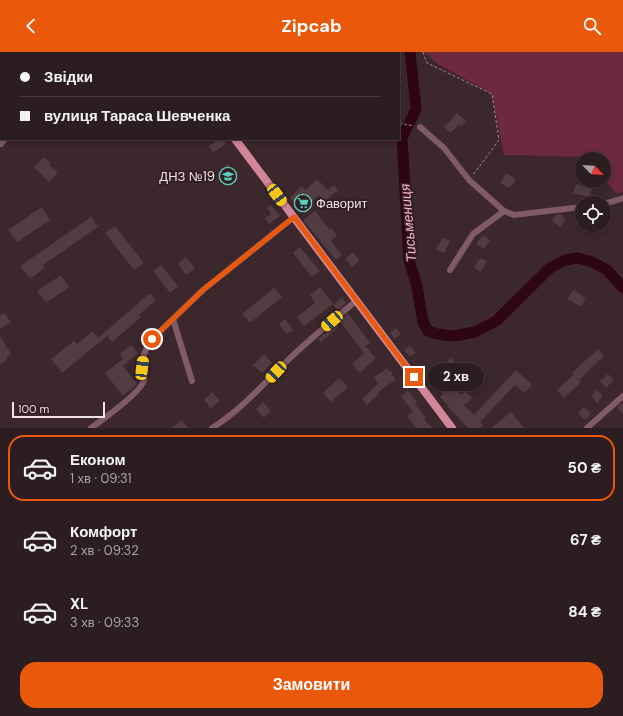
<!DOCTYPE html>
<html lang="uk">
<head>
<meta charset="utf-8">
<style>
  body { margin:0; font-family:"DM Sans",sans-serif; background:#34262a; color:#f1f3f6; height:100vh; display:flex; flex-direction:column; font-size:15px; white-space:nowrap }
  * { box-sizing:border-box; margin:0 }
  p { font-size:13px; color:#a6a2a5 }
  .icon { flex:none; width:22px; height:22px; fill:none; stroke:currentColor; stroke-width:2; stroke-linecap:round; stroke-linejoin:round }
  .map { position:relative; height:376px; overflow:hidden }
  .side { display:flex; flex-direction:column; background:#2c1d21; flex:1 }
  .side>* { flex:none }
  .banner { position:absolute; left:0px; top:0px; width:400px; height:88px; box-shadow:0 2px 6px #0003,0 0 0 1px #483b3f; display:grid; align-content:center; height:88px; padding:0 20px; background:#2c1d21 }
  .needle { width:26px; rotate:115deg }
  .fabs { position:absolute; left:575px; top:100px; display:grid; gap:8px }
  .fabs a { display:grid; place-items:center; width:36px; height:36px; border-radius:50%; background:#2c1d21; box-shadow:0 2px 6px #0003,0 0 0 1px #483b3f; font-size:20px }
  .scale { position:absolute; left:12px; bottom:10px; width:93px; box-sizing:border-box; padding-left:4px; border:2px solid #efe1e4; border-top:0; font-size:11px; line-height:14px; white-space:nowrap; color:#efe1e4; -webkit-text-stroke:3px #311d22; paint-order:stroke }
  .end { position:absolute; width:18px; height:18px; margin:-9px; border:5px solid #ea580c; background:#fff; box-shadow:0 0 0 2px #fff }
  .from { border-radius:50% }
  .bubble { position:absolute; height:28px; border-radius:14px; background:#2c1d21; box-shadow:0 2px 6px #0003,0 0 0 1px #483b3f; font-size:13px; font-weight:700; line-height:28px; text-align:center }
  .car { position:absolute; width:12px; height:24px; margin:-12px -6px; border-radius:5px; box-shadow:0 0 3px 1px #0007; background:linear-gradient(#f5c518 24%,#345 0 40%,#f5c518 0 76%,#345 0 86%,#f5c518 0) }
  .banner b { display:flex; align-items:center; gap:14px; height:38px; font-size:15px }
  .banner b+b { border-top:1px solid #483b3f }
  .banner i { width:10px; height:10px; background:#f1f3f6 }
  ul { padding:7px 0 0; list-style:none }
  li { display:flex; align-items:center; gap:12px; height:66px; margin:0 8px 6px; padding:0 12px; border:2px solid transparent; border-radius:16px }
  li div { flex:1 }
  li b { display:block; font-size:15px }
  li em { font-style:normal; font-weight:700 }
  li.active { border-color:#ea580c }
  li>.icon { width:36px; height:36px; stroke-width:1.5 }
  .button { display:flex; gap:8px; margin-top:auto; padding:8px 20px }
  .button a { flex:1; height:46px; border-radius:16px; background:#ea580c; color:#fff; font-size:16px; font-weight:700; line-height:46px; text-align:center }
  header { display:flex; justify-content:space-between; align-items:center; height:52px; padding:0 20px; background:#ea580c; color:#fff; font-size:18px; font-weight:700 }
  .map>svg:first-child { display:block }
  .green { fill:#6c2940 }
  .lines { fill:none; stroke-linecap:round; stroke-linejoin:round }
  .river { stroke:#2d0514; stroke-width:11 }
  .building { fill:#523c42 }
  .path { stroke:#9a898d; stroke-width:1; stroke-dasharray:3 2; stroke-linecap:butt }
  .minor { stroke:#805a64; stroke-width:6 }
  .major { stroke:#d1849a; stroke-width:8 }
  .route { stroke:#ea580c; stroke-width:5 }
  .labels { text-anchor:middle; stroke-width:3.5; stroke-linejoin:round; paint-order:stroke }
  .poi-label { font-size:13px; fill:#efe1e4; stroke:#311d22; text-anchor:end }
  .water-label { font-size:14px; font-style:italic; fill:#fab2c5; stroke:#311d22 }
</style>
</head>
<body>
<header><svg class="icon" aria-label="back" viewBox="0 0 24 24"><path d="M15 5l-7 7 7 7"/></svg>Zipcab<svg class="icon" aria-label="search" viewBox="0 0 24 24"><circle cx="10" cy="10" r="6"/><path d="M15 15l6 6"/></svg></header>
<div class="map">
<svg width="623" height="376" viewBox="0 0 623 376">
  <rect width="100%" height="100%" fill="#3b272c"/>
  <path class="green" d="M 424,0 L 623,0 L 623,140 L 617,142 L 604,127 L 604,107 L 587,107 L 585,105 L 504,103 L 492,42 L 438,12 Z"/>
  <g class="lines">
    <path class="river" d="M 410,0 L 416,57 L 402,86 L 409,208 L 417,235 L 423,270 L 428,279 L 437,282 L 453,284 L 475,280 L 496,269 L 550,216 L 565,208 L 578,206 L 592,210 L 607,218 L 623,236"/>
  </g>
  <path class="building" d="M 457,61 L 466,69 L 462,74 L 459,72 L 451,81 L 444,75 Z
    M 219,87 L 222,87 L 226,92 L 213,101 L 209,94 Z
    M 44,105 L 50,111 L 49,113 L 58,121 L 49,130 L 34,115 Z
    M 228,112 L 236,123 L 229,128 L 220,118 Z
    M 506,121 L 516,127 L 512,134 L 510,133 L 509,136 L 500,131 Z
    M 317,127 L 328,138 L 334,133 L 338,138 L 324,150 L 319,143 L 302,159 L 290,146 L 301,134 L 306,138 Z
    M 576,132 L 592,136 L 590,145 L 573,141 Z
    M 271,153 L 280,164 L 269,172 L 265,166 L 271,162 L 267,156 Z
    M 42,155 L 50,168 L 17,190 L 8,178 Z
    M 315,159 L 329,177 L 331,176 L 337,184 L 331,189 L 342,203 L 336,208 L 303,168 Z
    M 560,162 L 566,167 L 560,175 L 552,169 L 556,163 Z
    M 91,165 L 98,175 L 43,213 L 45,216 L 30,227 L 20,214 Z
    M 115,174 L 144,211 L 134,218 L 105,181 Z
    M 483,183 L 490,188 L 484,197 L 476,192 Z
    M 443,185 L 450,189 L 444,201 L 436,197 Z
    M 300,195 L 320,219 L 312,225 L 293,201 Z
    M 353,200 L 359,209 L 352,215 L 345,207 Z
    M 186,205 L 195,216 L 186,223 L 178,212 Z
    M 480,206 L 487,209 L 481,220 L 474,216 Z
    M 161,213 L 178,234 L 170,241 L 153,219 Z
    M 61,223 L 69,235 L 46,251 L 37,239 Z
    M 320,235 L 333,252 L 304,274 L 297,265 L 315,251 L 310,243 Z
    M 274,236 L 282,245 L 250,271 L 242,262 Z
    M 573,238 L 586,246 L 581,255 L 567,247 Z
    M 150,241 L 156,248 L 139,263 L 141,265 L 112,290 L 107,284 L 62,321 L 51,307 L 74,289 L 77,292 L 93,279 L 98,286 Z
    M 342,245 L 346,251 L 338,258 L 333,253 Z
    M 4,261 L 11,270 L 0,277 L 0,263 Z
    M 348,261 L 370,291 L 365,294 L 376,306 L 360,321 L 352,312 L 364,301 L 340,269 Z
    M 285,267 L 293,278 L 287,282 L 279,272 Z
    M 336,272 L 339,275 L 321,290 L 318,287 Z
    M 396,276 L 401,282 L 395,287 L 390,281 Z
    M 0,284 L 11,302 L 6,305 L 7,308 L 0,312 Z
    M 131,293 L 138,301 L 123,314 L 137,332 L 123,344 L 105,321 L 123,307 L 120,302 Z
    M 410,294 L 416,301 L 410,305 L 404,298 Z
    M 598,297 L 604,304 L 579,328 L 581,330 L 564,346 L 557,338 L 574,322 L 572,321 Z
    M 264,302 L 272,311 L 262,321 L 253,313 Z
    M 451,306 L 459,315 L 446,327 L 461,343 L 465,339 L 472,346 L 464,353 L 474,363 L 516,318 L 532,333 L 524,341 L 515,333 L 480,370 L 483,373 L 480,376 L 468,376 L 448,355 L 449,354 L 440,345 L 443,342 L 429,326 Z
    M 387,316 L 389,319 L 391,319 L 395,328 L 378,340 L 379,342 L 367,353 L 362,347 L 378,332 L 374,325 Z
    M 608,322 L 614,328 L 606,336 L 600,329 Z
    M 339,326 L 348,335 L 331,350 L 323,341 Z
    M 408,338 L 417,350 L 415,352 L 426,366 L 424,368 L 433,376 L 416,376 L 407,364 L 413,360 L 401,344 Z
    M 597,338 L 603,344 L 597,351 L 591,344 Z
    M 212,340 L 220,349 L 211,356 L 204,348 Z
    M 263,350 L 271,359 L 264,366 L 256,357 Z
    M 623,350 L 623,362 L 617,355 Z
    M 584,355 L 591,362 L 585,368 L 578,361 Z
    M 511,360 L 524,376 L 491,376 Z
    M 181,368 L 189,376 L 172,376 Z"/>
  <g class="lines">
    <path class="path" d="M 423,0 L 427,11 L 492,42 L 499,88 L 473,123
      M 399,71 L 414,74"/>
    <path class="minor" d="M 294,0 L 294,1
      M 73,1 L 73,0
      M 338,1 L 338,0
      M 420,75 L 444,96 L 469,128 L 504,159 L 514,163 L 582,155
      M 1,92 L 5,87
      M 604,152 L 623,146
      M 450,218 L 473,182 L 504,159
      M 173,267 L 192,329
      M 91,376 C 102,368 142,340 144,328 C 145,324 143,320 142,316 C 142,306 146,295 152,287 L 203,238 L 294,165
      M 212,376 C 240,359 262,333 285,311 C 307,289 332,269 356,249
      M 587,376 L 623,344"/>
    <path class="major" d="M 170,0 L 170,1
      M 235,87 L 452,376"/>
  </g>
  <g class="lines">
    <path class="route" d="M 152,287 L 203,238 L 294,165 L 414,325"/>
  </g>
  <defs>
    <symbol id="school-ring" viewBox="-11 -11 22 22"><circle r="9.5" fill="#311d22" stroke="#5acebc" stroke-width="1.5"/><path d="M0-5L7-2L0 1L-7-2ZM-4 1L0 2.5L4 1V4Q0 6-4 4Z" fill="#5acebc"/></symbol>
    <symbol id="supermarket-ring" viewBox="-11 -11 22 22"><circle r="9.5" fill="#311d22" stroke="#5acebc" stroke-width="1.5"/><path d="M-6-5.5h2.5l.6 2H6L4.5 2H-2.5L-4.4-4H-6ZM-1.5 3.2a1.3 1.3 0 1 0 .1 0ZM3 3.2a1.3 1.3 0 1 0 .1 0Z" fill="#5acebc"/></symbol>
  </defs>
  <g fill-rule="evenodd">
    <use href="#school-ring" x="218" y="114" width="20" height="20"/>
    <use href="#supermarket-ring" x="293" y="141" width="20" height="20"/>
  </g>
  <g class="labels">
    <g class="poi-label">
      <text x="215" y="129">ДНЗ №19</text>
      <text x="316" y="156" text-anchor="start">Фаворит</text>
    </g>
    <g class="water-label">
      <text transform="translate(408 171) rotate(-95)" y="5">Тисьмениця</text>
    </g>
  </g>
</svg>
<div class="fabs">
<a><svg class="needle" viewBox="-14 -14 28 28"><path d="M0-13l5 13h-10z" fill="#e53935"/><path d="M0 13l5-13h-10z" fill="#a6a2a5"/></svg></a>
<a><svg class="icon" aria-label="locate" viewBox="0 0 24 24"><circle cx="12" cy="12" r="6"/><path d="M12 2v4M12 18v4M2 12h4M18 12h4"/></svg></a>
</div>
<div class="scale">100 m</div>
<i class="end from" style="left:152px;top:287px"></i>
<i class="end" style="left:414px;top:325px"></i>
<div class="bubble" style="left:428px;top:311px;width:56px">2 хв</div>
<i class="car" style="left:277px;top:143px;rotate:143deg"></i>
<i class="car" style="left:332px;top:269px;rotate:229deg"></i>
<i class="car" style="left:142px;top:316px;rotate:7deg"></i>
<i class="car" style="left:276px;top:320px;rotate:223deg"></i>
<div class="banner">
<b><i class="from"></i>Звідки</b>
<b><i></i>вулиця Тараса Шевченка</b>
</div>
</div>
<section class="side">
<ul>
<li class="active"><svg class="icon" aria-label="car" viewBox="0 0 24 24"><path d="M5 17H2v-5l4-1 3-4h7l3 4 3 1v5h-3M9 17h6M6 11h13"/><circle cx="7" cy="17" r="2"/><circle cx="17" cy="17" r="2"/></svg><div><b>Економ</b><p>1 хв · 09:31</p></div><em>50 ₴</em></li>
<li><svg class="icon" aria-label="car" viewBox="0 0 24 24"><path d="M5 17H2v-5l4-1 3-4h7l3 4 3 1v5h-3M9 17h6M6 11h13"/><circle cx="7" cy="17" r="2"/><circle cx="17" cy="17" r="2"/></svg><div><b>Комфорт</b><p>2 хв · 09:32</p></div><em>67 ₴</em></li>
<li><svg class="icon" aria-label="car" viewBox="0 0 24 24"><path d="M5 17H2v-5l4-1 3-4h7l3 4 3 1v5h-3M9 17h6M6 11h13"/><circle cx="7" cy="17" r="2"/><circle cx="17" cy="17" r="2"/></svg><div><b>XL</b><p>3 хв · 09:33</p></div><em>84 ₴</em></li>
</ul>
<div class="button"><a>Замовити</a></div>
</section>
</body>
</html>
